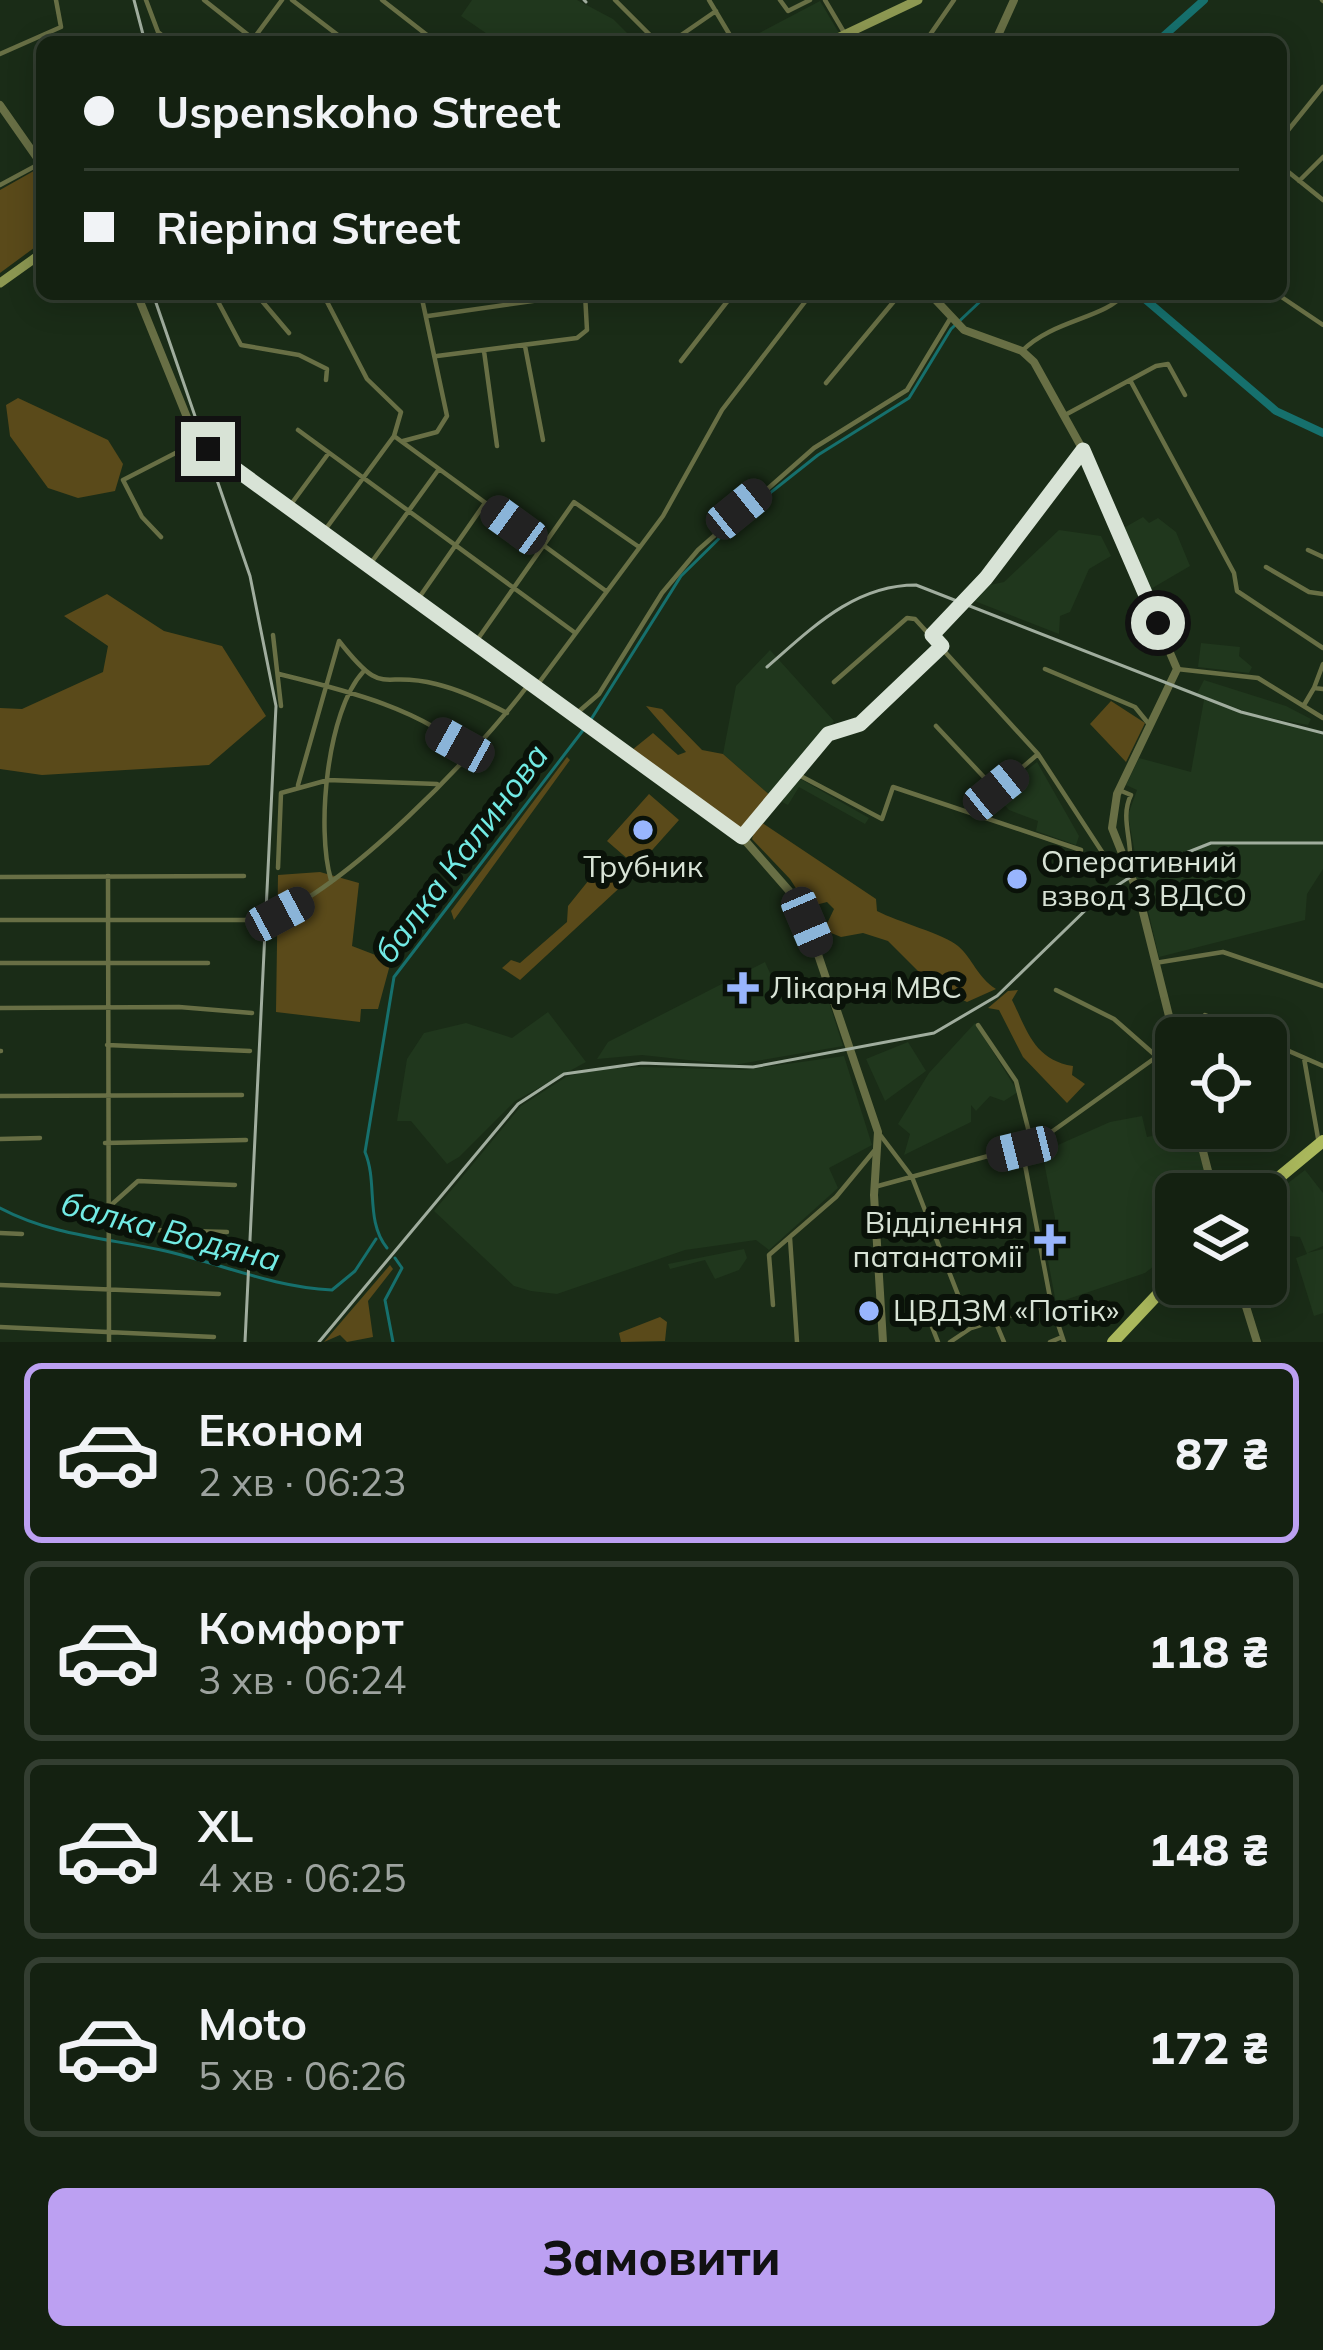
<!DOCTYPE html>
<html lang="uk">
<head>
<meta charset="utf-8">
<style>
  body { margin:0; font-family:Mulish,sans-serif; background:#212e1f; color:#f1f3f6; height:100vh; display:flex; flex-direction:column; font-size:45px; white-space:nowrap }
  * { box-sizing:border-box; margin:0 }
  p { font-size:39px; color:#9da39f }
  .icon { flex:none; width:66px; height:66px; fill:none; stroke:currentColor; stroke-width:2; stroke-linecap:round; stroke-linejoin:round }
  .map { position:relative; height:1342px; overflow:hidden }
  .details { display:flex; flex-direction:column; background:#142111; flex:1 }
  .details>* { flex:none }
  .top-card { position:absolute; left:36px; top:36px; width:1251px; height:264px; border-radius:18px; box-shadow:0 6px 30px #0003,0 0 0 3px #333e31; display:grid; align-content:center; height:264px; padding:0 48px; background:#142111 }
  .controls { position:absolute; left:1155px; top:1017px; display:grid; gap:24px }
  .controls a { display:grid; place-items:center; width:132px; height:132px; border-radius:18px; background:#142111; box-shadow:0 6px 30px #0003,0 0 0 3px #333e31; font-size:60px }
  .end { position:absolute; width:54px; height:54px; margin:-27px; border:15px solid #d8e3d6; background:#111; box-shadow:0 0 0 6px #111 }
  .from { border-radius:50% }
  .car { position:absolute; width:36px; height:72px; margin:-36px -18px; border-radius:15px; box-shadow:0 0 9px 3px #0007; background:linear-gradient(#222 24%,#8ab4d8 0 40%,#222 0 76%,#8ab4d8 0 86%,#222 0) }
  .top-card b { display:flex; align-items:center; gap:42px; height:114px; font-size:45px }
  .top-card b+b { border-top:3px solid #333e31 }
  .top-card i { width:30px; height:30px; background:#f1f3f6 }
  ul { padding:21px 0 0; list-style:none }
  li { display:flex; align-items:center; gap:36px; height:180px; margin:0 24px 18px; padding:0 24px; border:6px solid #333e31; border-radius:18px }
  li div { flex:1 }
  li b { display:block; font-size:45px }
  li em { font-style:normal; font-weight:800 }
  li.on { border-color:#bca0f2 }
  li>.icon { width:108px; height:108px; stroke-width:1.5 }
  .button { display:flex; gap:24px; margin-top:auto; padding:24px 48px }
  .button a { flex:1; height:138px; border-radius:18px; background:#bca0f2; color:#111; font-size:48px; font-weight:800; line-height:138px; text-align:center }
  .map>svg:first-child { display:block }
  .built { fill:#20371d }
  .green { fill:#5a4a1a }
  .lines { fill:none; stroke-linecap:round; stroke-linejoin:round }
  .stream { stroke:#16706d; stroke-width:3 }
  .river { stroke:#16706d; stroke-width:8 }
  .minor { stroke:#686f45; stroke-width:4.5 }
  .tertiary { stroke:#686f45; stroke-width:8 }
  .secondary { stroke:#8d9852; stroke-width:9 }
  .primary { stroke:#aab85c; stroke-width:12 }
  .rail { stroke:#a0ad9e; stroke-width:3 }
  .route { stroke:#d8e3d6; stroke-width:15 }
  .poi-dot { fill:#98b5fd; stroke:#0a1209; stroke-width:4.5 }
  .labels { text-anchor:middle; stroke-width:12; stroke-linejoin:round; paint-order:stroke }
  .poi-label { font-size:30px; fill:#d8e3d6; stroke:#0a1209; text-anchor:start }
  .water-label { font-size:33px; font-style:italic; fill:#72ebe5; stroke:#0a1209 }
</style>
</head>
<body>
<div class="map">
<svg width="1323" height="1342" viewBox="0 0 1323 1342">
  <rect width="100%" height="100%" fill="#1a2c17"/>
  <path class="built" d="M 472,0 L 577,0 L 613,19 L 636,42 L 499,42 L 461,16 Z
    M 820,1 L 839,33 L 820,42 L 742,42 Z
    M 1143,517 L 1149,523 L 1158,518 L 1176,532 L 1190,566 L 1149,590 L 1122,529 Z
    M 1059,530 L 1101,536 L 1111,556 L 1089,569 L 1070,612 L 1060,616 L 1059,634 L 972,600 L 985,586 L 1004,582 Z
    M 1201,643 L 1240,647 L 1239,656 L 1252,667 L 1249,673 L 1198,667 Z
    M 770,650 L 834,721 L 772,797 L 723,754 L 736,686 Z
    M 1204,680 L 1286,706 L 1311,719 L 1308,725 L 1256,715 L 1323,735 L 1323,869 L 1307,894 L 1305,920 L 1159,957 L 1148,910 L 1129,867 L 1136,859 L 1128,815 L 1137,790 L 1126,785 L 1139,758 L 1191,772 L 1204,700 L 1250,713 L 1197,694 Z
    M 1037,762 L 1079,836 L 1076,845 L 1036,831 L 1038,821 L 1009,810 L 995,795 Z
    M 797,777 L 869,818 L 865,824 L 799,787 L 788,805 L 782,802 Z
    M 765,962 L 779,993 L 775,997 L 823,983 L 843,1046 L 734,1065 L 642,1055 L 597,1059 L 608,1042 Z
    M 548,1012 L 586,1062 L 515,1101 L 459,1157 L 447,1164 L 411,1121 L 397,1121 L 407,1059 L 424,1033 L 466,1023 L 512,1038 Z
    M 975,1023 L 1018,1092 L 1004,1101 L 990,1096 L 976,1111 L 971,1105 L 971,1122 L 904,1155 L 910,1134 L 898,1124 L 929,1073 Z
    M 908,1042 L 926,1071 L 885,1101 L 866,1059 Z
    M 844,1056 L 872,1145 L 829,1168 L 838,1188 L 769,1250 L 756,1240 L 685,1250 L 557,1294 L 531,1291 L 514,1286 L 434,1211 L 521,1106 L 566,1077 L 595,1069 L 642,1067 L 745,1070 Z
    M 1142,1116 L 1147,1137 L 1193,1128 L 1210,1194 L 1176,1194 L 1176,1249 L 1145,1273 L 1056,1303 L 1042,1229 L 1054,1226 L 1055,1218 L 1042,1152 L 1110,1122 Z
    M 1305,1170 L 1323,1193 L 1323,1246 L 1307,1253 L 1323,1249 L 1323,1313 L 1314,1316 L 1296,1258 L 1307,1254 L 1300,1237 L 1289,1236 L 1266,1207 L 1266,1200 Z
    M 744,1249 L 747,1258 L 739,1270 L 715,1279 L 705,1260 L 670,1269 L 668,1264 Z"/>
  <path class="green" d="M 39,168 L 42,242 L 0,273 L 0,190 Z
    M 18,398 L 108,440 L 123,464 L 115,491 L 78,498 L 48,488 L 10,436 L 6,405 Z
    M 107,594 L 164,631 L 222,646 L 266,716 L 209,765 L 42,775 L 0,769 L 0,708 L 22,709 L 103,672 L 108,646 L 64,616 Z
    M 1111,701 L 1145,723 L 1126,762 L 1090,724 Z
    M 646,706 L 662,709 L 702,750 L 723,754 L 772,797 L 742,832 L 632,750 L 653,733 L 678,755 L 686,752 Z
    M 567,757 L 570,760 L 454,920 L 451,911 Z
    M 649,794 L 679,820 L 637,867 L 607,841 Z
    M 758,820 L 876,899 L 877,911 C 898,922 944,934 958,946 C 973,959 977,977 996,989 L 967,1002 L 932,985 L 888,941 L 863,933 L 841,937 L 824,930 L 834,909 L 827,902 L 808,907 L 790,879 L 752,839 Z
    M 605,860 L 628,880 L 520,980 L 502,968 L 511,960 L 520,963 L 567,922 L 568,906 Z
    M 320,872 L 359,883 L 352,946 L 391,961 L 378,1009 L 361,1009 L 360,1022 L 276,1012 L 278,875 Z
    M 1018,990 L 1012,1000 C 1027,1030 1034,1060 1073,1066 L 1072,1075 L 1085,1084 L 1067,1103 L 1023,1057 L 999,1010 L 988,1008 L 1008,991 Z
    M 390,1265 L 393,1269 L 368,1301 L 373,1337 L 347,1342 L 340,1335 L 324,1342 Z
    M 660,1317 L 667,1322 L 665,1341 L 621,1342 L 619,1333 Z"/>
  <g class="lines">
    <path class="stream" d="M 590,721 L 681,576 L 746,512 L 818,455 L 909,398 L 951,329 L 988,294
      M 0,1208 C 51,1235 105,1238 161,1250 C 220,1263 271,1287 332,1290 L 355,1271 L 376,1239
      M 387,1248 C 365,1221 378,1183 365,1152 L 394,977 L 584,729
      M 393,1342 L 385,1300 L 402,1268 L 395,1258"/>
    <path class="river" d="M 1157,42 L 1204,0
      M 1139,294 L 1276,411 L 1323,433"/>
    <path class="minor" d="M 146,0 L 158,32 L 170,42
      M 204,0 L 257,42
      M 292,0 L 347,42
      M 382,0 L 436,42
      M 615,0 L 657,42
      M 709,0 L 734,42
      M 780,0 L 788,11 L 810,0
      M 825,0 L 845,34
      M 1322,0 L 1323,1
      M 251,42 L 282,0
      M 489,42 L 495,42
      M 671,42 L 716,11
      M 925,42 L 954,0
      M 0,54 L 61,27 L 56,0
      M 1281,139 L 1323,87
      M 1281,166 L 1323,200
      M 1299,181 L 1323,157
      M 0,185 L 41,163
      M 214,294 L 241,345 L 299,355 L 327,369 L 326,380
      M 256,294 L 289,333
      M 1277,294 L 1323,325
      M 325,300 L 354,294
      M 428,316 L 582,294
      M 525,346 L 543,440
      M 484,351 L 497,446
      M 1022,351 C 1052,320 1106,318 1124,294
      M 437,356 L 577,338 L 587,330 L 585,294
      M 681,361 L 733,294
      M 1130,380 L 1234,573 L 1237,591 L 1323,648
      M 826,383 L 900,294
      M 1065,415 L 1156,366 L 1168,364 L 1185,395
      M 298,430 L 574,632
      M 394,436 L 606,591
      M 403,441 L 437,432 L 447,416 L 421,294
      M 289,507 L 328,454
      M 322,534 L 394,436 L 401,412 L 367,379 L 323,294
      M 161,537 L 142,517 L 123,480 L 197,442
      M 1308,550 L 1323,557
      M 368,567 L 439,469
      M 1266,567 L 1309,592 L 1323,594
      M 416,602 L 485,503
      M 273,635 L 281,706
      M 932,635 L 986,578 L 1083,450
      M 475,643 L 574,502 L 639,547
      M 1045,669 L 1135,707 L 1148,723
      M 1177,669 L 1258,678 L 1323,718
      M 279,674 C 340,689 423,708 470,754
      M 834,682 L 907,618 L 915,619 L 1038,754 L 1110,864 L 1119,868 L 1130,862 C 1132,839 1120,817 1131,795 L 1119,790
      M 535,688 L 663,516 L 722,410 L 811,294
      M 1314,688 L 1323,664
      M 1304,705 L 1314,688 L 1323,689
      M 577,713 L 599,694 L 662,593 L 698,550 L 814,448 L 907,390 L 950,319
      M 936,726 L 996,790 L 1038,754
      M 795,773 L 882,819 L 893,787 L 1081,850
      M 298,785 L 339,641 C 386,701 379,669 436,684 C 461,690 484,701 507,713
      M 742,837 L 828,734 L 860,724 L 942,647
      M 278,868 L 281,793 L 328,780 L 437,784
      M 108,876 L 109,1342
      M 0,877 L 244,876
      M 331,880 C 316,829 327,711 363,672
      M 0,920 L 267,920 C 351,884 473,758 529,684
      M 0,963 L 208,963
      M 1155,963 L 1223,952 L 1323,986
      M 1056,990 L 1114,1019 L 1155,1055
      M 0,1008 L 179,1007 L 252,1013
      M 1205,1015 L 1259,1038
      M 978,1025 L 1016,1081 L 1032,1144
      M 1266,1041 L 1323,1066
      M 107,1045 L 250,1051
      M 0,1051 L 1,1051
      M 1304,1058 L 1318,1138
      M 0,1096 L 242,1095
      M 878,1132 L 912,1177 L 971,1328
      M 0,1139 L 40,1138
      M 105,1143 L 246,1140
      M 1022,1149 L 1051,1303 L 1064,1342
      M 878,1186 L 1036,1143 L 1176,1043
      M 110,1206 L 138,1181 L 235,1185
      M 111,1229 L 227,1232
      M 0,1233 L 22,1234
      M 790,1238 L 797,1342
      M 0,1285 L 219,1294
      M 920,1296 L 938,1342
      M 773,1305 L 769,1255 L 836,1197 L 874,1151
      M 996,1323 L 1004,1342
      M 0,1327 L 214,1337
      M 950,1342 L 971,1328 L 1051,1303
      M 1050,1342 L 1062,1337"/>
    <path class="tertiary" d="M 995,42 L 1014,0
      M 0,105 L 42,165
      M 137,294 L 197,442 L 742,837 L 791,893 L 807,922 L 878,1132 L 874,1195 L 883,1342
      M 932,296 L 964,330 L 1022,351 L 1034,362 L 1083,450 L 1177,669 L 1117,794 L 1112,828 L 1139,896 L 1176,1044
      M 1197,1128 L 1214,1194
      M 1239,1284 L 1257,1342"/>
    <path class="secondary" d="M 829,42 L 918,0
      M 0,283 L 42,253"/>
    <path class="primary" d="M 1259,1194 L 1323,1141
      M 1113,1342 L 1176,1275"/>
    <path class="rail" d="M 134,0 L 145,42
      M 584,0 L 586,2
      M 153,294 L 250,576 L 276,706 L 245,1342
      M 767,667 C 812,628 854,585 916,585 L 1241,712 L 1323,733
      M 319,1342 L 518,1104 L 564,1074 L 642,1063 L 753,1067 L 934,1033 L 997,996 L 1098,898 L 1138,872 L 1211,843 L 1323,843"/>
  </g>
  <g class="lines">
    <path class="route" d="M 208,449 L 742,837 L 828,734 L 860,724 L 942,646 L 932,635 L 986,578 L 1083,450 L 1158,623"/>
  </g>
  <g class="poi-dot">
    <circle cx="643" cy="830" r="12"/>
    <circle cx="1017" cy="879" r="12"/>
    <path d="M737 970h12v12h12v12h-12v12h-12v-12h-12v-12h12z"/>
    <path d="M1044 1222h12v12h12v12h-12v12h-12v-12h-12v-12h12z"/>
    <circle cx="869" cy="1311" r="12"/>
  </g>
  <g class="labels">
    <g class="poi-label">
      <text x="1041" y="872">Оперативний<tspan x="1041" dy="34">взвод 3 ВДСО</tspan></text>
      <text x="643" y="877" text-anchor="middle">Трубник</text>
      <text x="770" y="998">Лікарня МВС</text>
      <text x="1023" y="1233" text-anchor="end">Відділення<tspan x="1023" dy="34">патанатомії</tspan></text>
      <text x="893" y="1321">ЦВДЗМ «Потік»</text>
    </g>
    <g class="water-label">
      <text transform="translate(461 853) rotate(-53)" y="12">балка Калинова</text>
      <text transform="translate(171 1231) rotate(15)" y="12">балка Водяна</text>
    </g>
  </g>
</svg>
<div class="controls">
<a><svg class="icon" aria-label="locate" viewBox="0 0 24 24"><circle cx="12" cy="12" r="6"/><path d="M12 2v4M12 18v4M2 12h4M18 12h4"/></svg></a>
<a><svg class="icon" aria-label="layers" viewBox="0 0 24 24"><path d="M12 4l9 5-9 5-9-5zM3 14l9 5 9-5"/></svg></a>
</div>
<i class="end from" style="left:1158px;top:623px"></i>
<i class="end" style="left:208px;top:449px"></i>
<i class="car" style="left:739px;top:509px;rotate:51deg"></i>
<i class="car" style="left:514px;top:525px;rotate:306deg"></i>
<i class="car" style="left:460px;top:745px;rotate:299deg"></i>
<i class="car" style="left:996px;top:790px;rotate:51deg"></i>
<i class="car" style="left:280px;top:914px;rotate:62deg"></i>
<i class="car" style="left:807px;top:922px;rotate:157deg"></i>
<i class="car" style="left:1022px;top:1149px;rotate:256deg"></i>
<div class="top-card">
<b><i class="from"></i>Uspenskoho Street</b>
<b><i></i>Riepina Street</b>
</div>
</div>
<section class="details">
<ul>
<li class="on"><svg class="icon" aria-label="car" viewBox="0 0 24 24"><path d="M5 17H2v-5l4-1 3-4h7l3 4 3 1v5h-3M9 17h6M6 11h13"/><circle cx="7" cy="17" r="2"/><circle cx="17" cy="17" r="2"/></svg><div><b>Економ</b><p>2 хв · 06:23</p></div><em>87 ₴</em></li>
<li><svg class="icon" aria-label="car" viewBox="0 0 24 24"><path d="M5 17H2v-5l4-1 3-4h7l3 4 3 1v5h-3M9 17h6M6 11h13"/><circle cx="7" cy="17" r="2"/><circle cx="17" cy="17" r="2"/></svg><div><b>Комфорт</b><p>3 хв · 06:24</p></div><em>118 ₴</em></li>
<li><svg class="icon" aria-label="car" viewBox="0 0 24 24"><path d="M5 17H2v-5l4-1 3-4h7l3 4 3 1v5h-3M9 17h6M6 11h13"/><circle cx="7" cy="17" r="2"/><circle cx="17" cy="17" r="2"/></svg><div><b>XL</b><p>4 хв · 06:25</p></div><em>148 ₴</em></li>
<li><svg class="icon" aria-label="car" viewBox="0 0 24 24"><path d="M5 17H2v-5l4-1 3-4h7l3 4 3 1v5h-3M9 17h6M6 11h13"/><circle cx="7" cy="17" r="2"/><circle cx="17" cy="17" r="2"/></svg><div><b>Moto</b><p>5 хв · 06:26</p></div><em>172 ₴</em></li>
</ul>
<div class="button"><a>Замовити</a></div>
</section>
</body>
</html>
